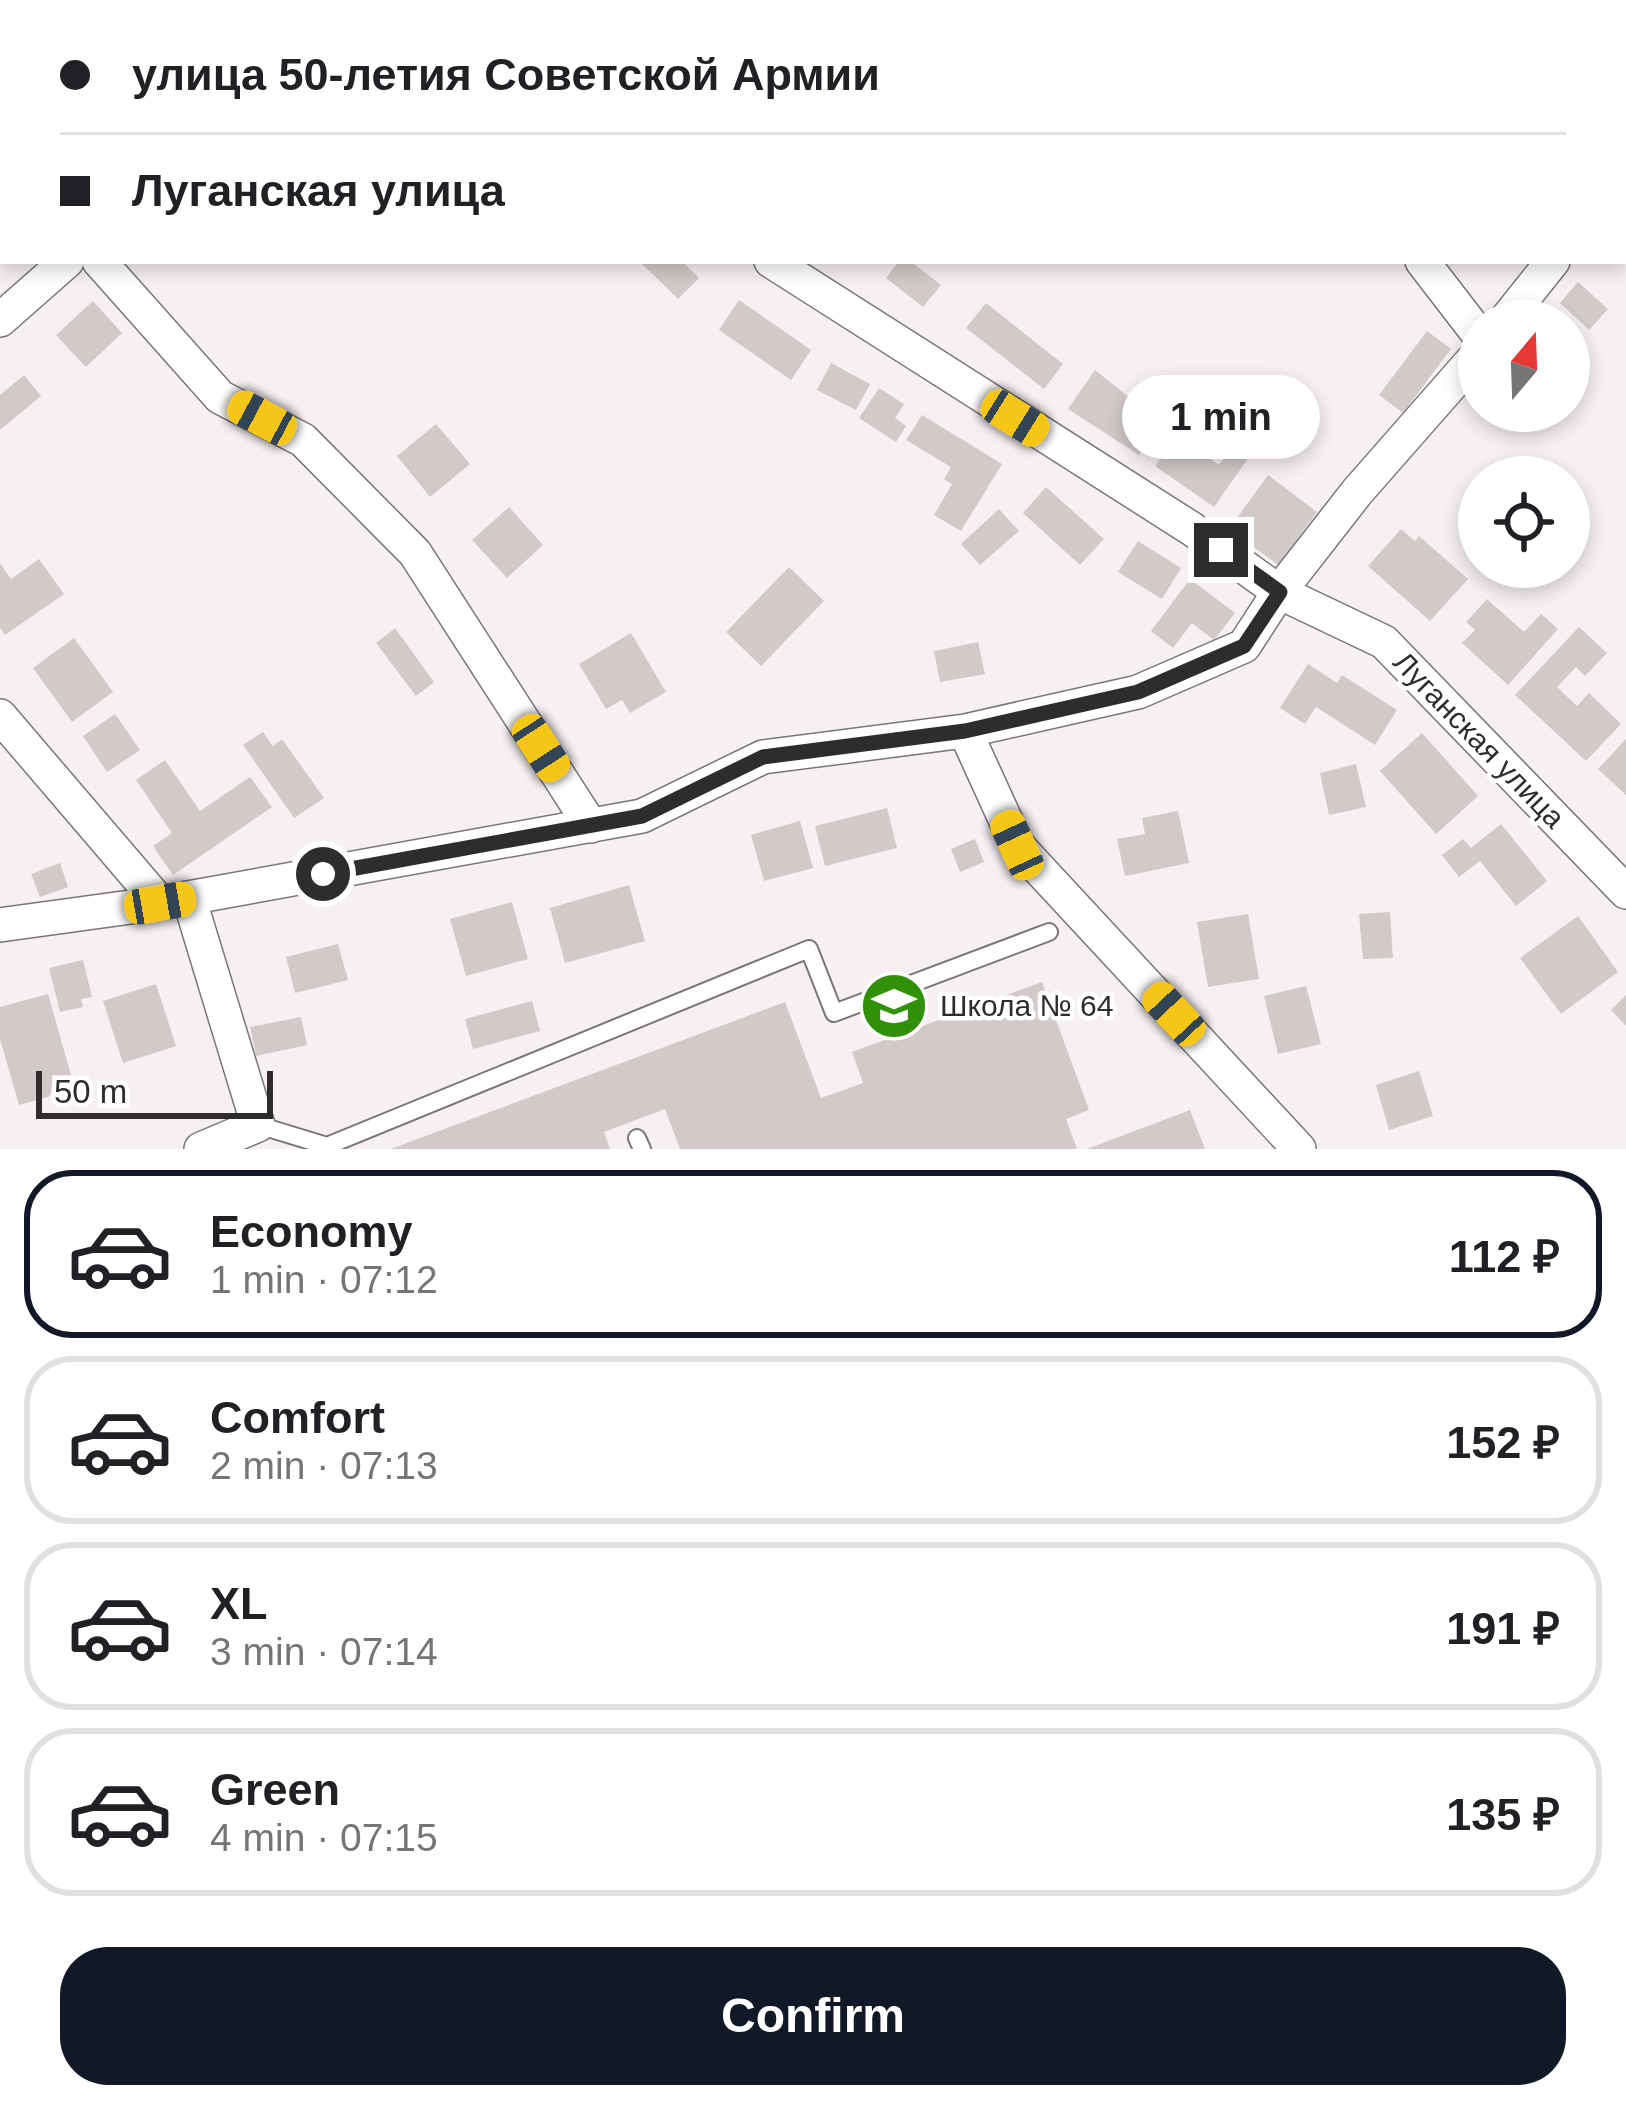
<!DOCTYPE html>
<html lang="en">
<head>
<meta charset="utf-8">
<style>
  body { margin:0; font-family:Arial,sans-serif; background:#f2f2f2; color:#202124; height:100vh; display:flex; flex-direction:column; font-size:45px; white-space:nowrap }
  * { box-sizing:border-box; margin:0 }
  p { font-size:39px; color:#757577 }
  .icon { flex:none; width:66px; height:66px; fill:none; stroke:currentColor; stroke-width:2; stroke-linecap:round; stroke-linejoin:round }
  .map { position:relative; height:1149px; overflow:hidden }
  .details { display:flex; flex-direction:column; background:#fff; flex:1 }
  .details>* { flex:none }
  .guide { position:absolute; left:0px; top:0px; width:1626px; height:264px; box-shadow:0 6px 18px #0003; display:grid; align-content:center; height:264px; padding:0 60px; background:#fff }
  .needle { width:78px; rotate:19deg }
  .buttons { position:absolute; left:1458px; top:300px; display:grid; gap:24px }
  .buttons a { display:grid; place-items:center; width:132px; height:132px; border-radius:50%; background:#fff; box-shadow:0 6px 18px #0003; font-size:60px }
  .scale { position:absolute; left:36px; bottom:30px; width:237px; box-sizing:border-box; padding-left:12px; border:6px solid #2f2c2d; border-top:0; font-size:33px; line-height:42px; white-space:nowrap; color:#2f2c2d; -webkit-text-stroke:9px #fff; paint-order:stroke }
  .end { position:absolute; width:54px; height:54px; margin:-27px; border:15px solid #2f2c2d; background:#fff; box-shadow:0 0 0 6px #fff }
  .from { border-radius:50% }
  .bubble { position:absolute; height:84px; border-radius:42px; background:#fff; box-shadow:0 6px 18px #0003; font-size:39px; font-weight:800; line-height:84px; text-align:center }
  .car { position:absolute; width:36px; height:72px; margin:-36px -18px; border-radius:15px; box-shadow:0 0 9px 3px #0007; background:linear-gradient(#f5c518 24%,#345 0 40%,#f5c518 0 76%,#345 0 86%,#f5c518 0) }
  .guide b { display:flex; align-items:center; gap:42px; height:114px; font-size:45px }
  .guide b+b { border-top:3px solid #e0e0e0 }
  .guide i { width:30px; height:30px; background:#202124 }
  ul { padding:21px 0 0; list-style:none }
  li { display:flex; align-items:center; gap:36px; height:168px; margin:0 24px 18px; padding:0 36px; border:6px solid #e0e0e0; border-radius:48px }
  li div { flex:1 }
  li b { display:block; font-size:45px }
  li em { font-style:normal; font-weight:800 }
  li.on { border-color:#111827 }
  li>.icon { width:108px; height:108px; stroke-width:1.5 }
  .cta { display:flex; gap:24px; margin-top:auto; padding:24px 60px }
  .cta a { flex:1; height:138px; border-radius:48px; background:#111827; color:#fff; font-size:48px; font-weight:800; line-height:138px; text-align:center }
  .map>svg:first-child { display:block }
  .building { fill:#d1cac9 }
  .lines { fill:none; stroke-linecap:round; stroke-linejoin:round }
  .lane-casing { stroke:#7b7577; stroke-width:20 }
  .street-casing { stroke:#7b7577; stroke-width:36 }
  .lane { stroke:#fff; stroke-width:16 }
  .street { stroke:#fff; stroke-width:33 }
  .route { stroke:#2f2c2d; stroke-width:15 }
  .labels { text-anchor:middle; stroke-width:9; stroke-linejoin:round; paint-order:stroke }
  .street-label { font-size:30px; fill:#2f2c2d; stroke:#fff }
  .poi-label { font-size:30px; fill:#2f2c2d; stroke:#fff; text-anchor:start }
</style>
</head>
<body>
<div class="map">
<svg width="1626" height="1149" viewBox="0 0 1626 1149">
  <rect width="100%" height="100%" fill="#f6f0f2"/>
  <path class="building" d="M 639,261 L 682,261 L 699,278 L 678,299 Z
    M 899,261 L 910,261 L 941,285 L 923,307 L 886,278 Z
    M 1578,282 L 1608,309 L 1589,330 L 1560,303 Z
    M 739,300 L 811,350 L 791,380 L 719,330 Z
    M 93,301 L 122,333 L 86,367 L 56,335 Z
    M 986,303 L 1063,364 L 1044,389 L 966,328 Z
    M 1427,331 L 1451,349 L 1403,413 L 1379,395 Z
    M 831,363 L 870,384 L 856,410 L 817,390 Z
    M 1095,370 L 1150,414 L 1146,419 L 1158,428 L 1139,455 L 1068,409 Z
    M 24,375 L 41,396 L 0,430 L 0,395 Z
    M 879,388 L 904,404 L 895,418 L 906,426 L 896,442 L 859,418 Z
    M 922,415 L 1002,464 L 961,531 L 934,515 L 952,484 L 944,479 L 951,467 L 906,440 Z
    M 436,424 L 470,464 L 430,497 L 397,456 Z
    M 1186,424 L 1207,438 L 1198,450 L 1219,465 L 1233,445 L 1249,457 L 1214,507 L 1155,466 Z
    M 1268,475 L 1317,512 L 1278,565 L 1229,529 Z
    M 1046,487 L 1104,539 L 1080,565 L 1023,513 Z
    M 509,507 L 543,545 L 507,578 L 472,540 Z
    M 999,509 L 1019,531 L 980,565 L 961,544 Z
    M 1401,529 L 1415,541 L 1419,536 L 1468,579 L 1430,621 L 1368,566 Z
    M 1138,541 L 1181,568 L 1162,599 L 1118,572 Z
    M 39,559 L 64,594 L 5,635 L 0,628 L 0,563 L 11,579 Z
    M 789,567 L 824,601 L 761,666 L 726,632 Z
    M 1190,579 L 1235,613 L 1214,640 L 1192,623 L 1173,648 L 1151,631 Z
    M 1487,599 L 1524,632 L 1541,614 L 1558,629 L 1508,685 L 1462,643 L 1475,630 L 1466,622 Z
    M 1579,627 L 1607,653 L 1585,676 L 1576,667 L 1557,687 L 1577,706 L 1589,693 L 1621,724 L 1586,761 L 1515,695 Z
    M 395,628 L 434,682 L 416,696 L 376,643 Z
    M 631,633 L 666,692 L 630,713 L 622,700 L 606,709 L 579,664 Z
    M 74,638 L 113,692 L 72,722 L 33,668 Z
    M 978,642 L 985,674 L 940,682 L 934,651 Z
    M 1308,664 L 1337,683 L 1342,675 L 1397,710 L 1375,745 L 1316,707 L 1305,724 L 1280,708 Z
    M 115,714 L 140,750 L 107,772 L 83,736 Z
    M 263,732 L 273,746 L 282,739 L 324,798 L 294,818 L 243,745 Z
    M 1422,733 L 1478,796 L 1436,834 L 1380,771 Z
    M 1626,739 L 1626,795 L 1598,769 Z
    M 165,760 L 200,811 L 250,777 L 272,807 L 173,875 L 153,846 L 172,833 L 136,780 Z
    M 1356,764 L 1366,807 L 1329,815 L 1320,773 Z
    M 887,808 L 897,848 L 825,866 L 815,826 Z
    M 1178,811 L 1189,863 L 1125,876 L 1117,839 L 1145,834 L 1142,818 Z
    M 800,821 L 813,868 L 764,881 L 751,835 Z
    M 1501,824 L 1547,881 L 1516,906 L 1480,861 L 1459,877 L 1442,855 L 1463,839 L 1471,848 Z
    M 975,839 L 984,862 L 960,872 L 951,849 Z
    M 60,863 L 68,887 L 40,897 L 31,874 Z
    M 629,885 L 645,941 L 565,963 L 550,908 Z
    M 512,902 L 528,959 L 466,976 L 450,919 Z
    M 1390,912 L 1393,958 L 1363,959 L 1359,914 Z
    M 1248,914 L 1259,979 L 1208,987 L 1197,922 Z
    M 1578,916 L 1618,972 L 1561,1014 L 1520,958 Z
    M 338,944 L 348,980 L 295,993 L 286,957 Z
    M 83,960 L 92,997 L 81,999 L 83,1007 L 60,1012 L 49,968 Z
    M 1042,982 L 1089,1110 L 1066,1119 L 1077,1149 L 680,1149 L 665,1109 L 604,1132 L 610,1149 L 391,1149 L 785,1002 L 821,1098 L 863,1083 L 852,1052 Z
    M 156,984 L 176,1046 L 123,1063 L 103,1001 Z
    M 1306,986 L 1321,1044 L 1278,1054 L 1264,996 Z
    M 48,994 L 75,1089 L 19,1105 L 0,1039 L 0,1007 Z
    M 1626,995 L 1626,1026 L 1611,1010 Z
    M 532,1001 L 540,1031 L 473,1049 L 465,1019 Z
    M 301,1017 L 307,1045 L 256,1056 L 250,1027 Z
    M 1419,1071 L 1433,1116 L 1389,1130 L 1376,1085 Z
    M 1190,1110 L 1205,1149 L 1087,1149 Z"/>
  <g class="lines">
    <defs>
      <path id="lane" d="M 258,1125 L 327,1146
        M 637,1138 L 642,1149
        M 328,1149 L 327,1146 L 809,949 L 834,1013 L 1049,932"/>
      <path id="street" d="M 445,0 L 449,3
        M 1159,0 L 1161,3
        M 337,3 L 340,0
        M 1623,174 L 1626,170
        M 99,261 L 220,397 L 303,440 L 415,553 L 591,826
        M 771,261 L 1192,529 L 1279,592 L 1384,642 L 1626,892
        M 1422,261 L 1479,335
        M 0,320 L 67,261
        M 1505,321 L 1553,261
        M 0,716 L 160,903
        M 965,731 L 1017,845 L 1299,1149
        M 189,898 L 258,1125 L 201,1149
        M 0,925 L 160,903 L 642,816 L 763,757 L 965,731 L 1138,692 L 1244,646 L 1279,592 L 1357,492 L 1479,353"/>
    </defs>
    <use href="#lane" class="lane-casing"/>
    <use href="#street" class="street-casing"/>
    <use href="#lane" class="lane"/>
    <use href="#street" class="street"/>
  </g>
  <g class="lines">
    <path class="route" d="M 323,874 L 642,816 L 763,757 L 965,731 L 1138,692 L 1244,646 L 1280,592 L 1221,550"/>
  </g>
  <defs>
    <symbol id="school-disc" viewBox="-11 -11 22 22"><circle r="9.5" fill="#319006" stroke="#fff"/><path d="M0-5L7-2L0 1L-7-2ZM-4 1L0 2.5L4 1V4Q0 6-4 4Z" fill="#fff"/></symbol>
  </defs>
  <g fill-rule="evenodd">
    <use href="#school-disc" x="856" y="968" width="76" height="76"/>
  </g>
  <g class="labels">
    <g class="street-label">
      <text transform="translate(1479 740) rotate(46)" y="10">Луганская улица</text>
    </g>
    <g class="poi-label">
      <text x="940" y="1016">Школа № 64</text>
    </g>
  </g>
</svg>
<div class="buttons">
<a><svg class="needle" viewBox="-14 -14 28 28"><path d="M0-13l5 13h-10z" fill="#e53935"/><path d="M0 13l5-13h-10z" fill="#757577"/></svg></a>
<a><svg class="icon" aria-label="locate" viewBox="0 0 24 24"><circle cx="12" cy="12" r="6"/><path d="M12 2v4M12 18v4M2 12h4M18 12h4"/></svg></a>
</div>
<div class="scale">50 m</div>
<i class="end from" style="left:323px;top:874px"></i>
<i class="end" style="left:1221px;top:550px"></i>
<div class="bubble" style="left:1122px;top:375px;width:198px">1 min</div>
<i class="car" style="left:262px;top:418px;rotate:298deg"></i>
<i class="car" style="left:1015px;top:418px;rotate:122deg"></i>
<i class="car" style="left:541px;top:748px;rotate:147deg"></i>
<i class="car" style="left:1017px;top:845px;rotate:335deg"></i>
<i class="car" style="left:160px;top:903px;rotate:80deg"></i>
<i class="car" style="left:1174px;top:1014px;rotate:317deg"></i>
<div class="guide">
<b><i class="from"></i>улица 50-летия Советской Армии</b>
<b><i></i>Луганская улица</b>
</div>
</div>
<section class="details">
<ul>
<li class="on"><svg class="icon" aria-label="car" viewBox="0 0 24 24"><path d="M5 17H2v-5l4-1 3-4h7l3 4 3 1v5h-3M9 17h6M6 11h13"/><circle cx="7" cy="17" r="2"/><circle cx="17" cy="17" r="2"/></svg><div><b>Economy</b><p>1 min · 07:12</p></div><em>112 ₽</em></li>
<li><svg class="icon" aria-label="car" viewBox="0 0 24 24"><path d="M5 17H2v-5l4-1 3-4h7l3 4 3 1v5h-3M9 17h6M6 11h13"/><circle cx="7" cy="17" r="2"/><circle cx="17" cy="17" r="2"/></svg><div><b>Comfort</b><p>2 min · 07:13</p></div><em>152 ₽</em></li>
<li><svg class="icon" aria-label="car" viewBox="0 0 24 24"><path d="M5 17H2v-5l4-1 3-4h7l3 4 3 1v5h-3M9 17h6M6 11h13"/><circle cx="7" cy="17" r="2"/><circle cx="17" cy="17" r="2"/></svg><div><b>XL</b><p>3 min · 07:14</p></div><em>191 ₽</em></li>
<li><svg class="icon" aria-label="car" viewBox="0 0 24 24"><path d="M5 17H2v-5l4-1 3-4h7l3 4 3 1v5h-3M9 17h6M6 11h13"/><circle cx="7" cy="17" r="2"/><circle cx="17" cy="17" r="2"/></svg><div><b>Green</b><p>4 min · 07:15</p></div><em>135 ₽</em></li>
</ul>
<div class="cta"><a>Confirm</a></div>
</section>
</body>
</html>
